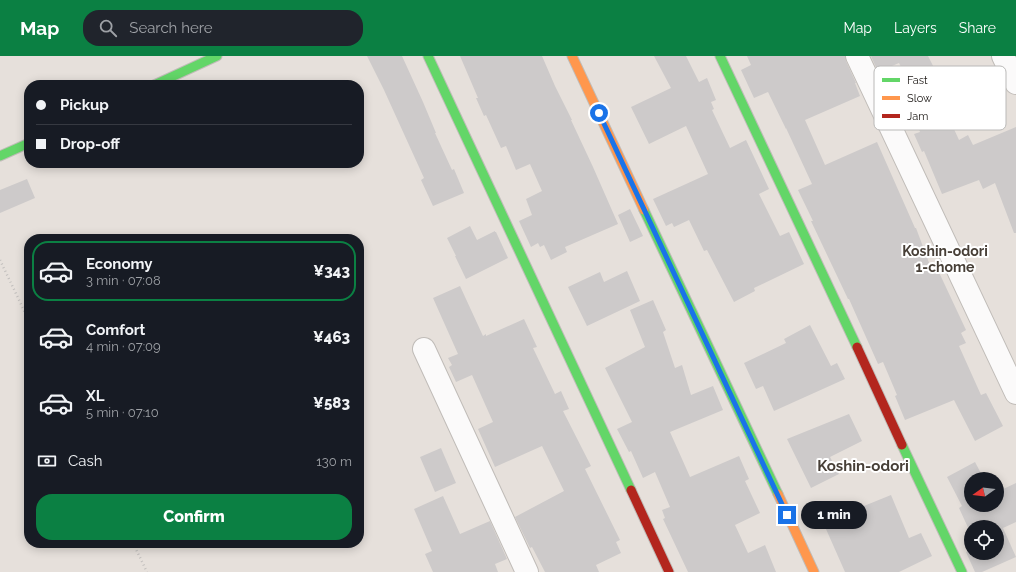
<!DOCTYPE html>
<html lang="en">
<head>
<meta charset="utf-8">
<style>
  body { margin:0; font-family:Raleway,sans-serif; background:#20242c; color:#f1f3f6; height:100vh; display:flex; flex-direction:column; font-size:15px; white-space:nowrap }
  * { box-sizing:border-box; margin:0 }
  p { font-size:13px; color:#9ea1a6 }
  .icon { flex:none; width:22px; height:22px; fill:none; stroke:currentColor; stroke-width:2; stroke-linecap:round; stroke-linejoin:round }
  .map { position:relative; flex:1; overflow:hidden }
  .details { position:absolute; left:24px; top:178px; width:340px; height:314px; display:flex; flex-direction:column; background:#171b24; border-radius:16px; box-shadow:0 2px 10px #0003 }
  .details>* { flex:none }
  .banner { position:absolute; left:24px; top:24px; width:340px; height:88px; border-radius:16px; box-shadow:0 2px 10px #0003; display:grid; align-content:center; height:88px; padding:0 12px; background:#171b24 }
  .needle { width:26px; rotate:256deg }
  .buttons { position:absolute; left:964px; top:416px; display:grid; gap:8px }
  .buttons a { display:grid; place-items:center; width:40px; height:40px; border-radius:50%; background:#171b24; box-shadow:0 2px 10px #0003; font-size:20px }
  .end { position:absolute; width:18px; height:18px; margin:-9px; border:5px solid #1a73e8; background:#fff; box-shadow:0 0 0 2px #fff }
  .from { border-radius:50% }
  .bubble { position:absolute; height:28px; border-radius:14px; background:#171b24; box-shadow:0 2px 10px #0003; font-size:13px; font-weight:800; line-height:28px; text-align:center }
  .banner b { display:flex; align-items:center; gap:14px; height:38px; font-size:15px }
  .banner b+b { border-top:1px solid #363941 }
  .banner i { width:10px; height:10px; background:#f1f3f6 }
  ul { padding:7px 0 0; list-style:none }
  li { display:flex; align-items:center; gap:12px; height:60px; margin:0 8px 6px; padding:0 4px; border:2px solid transparent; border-radius:16px }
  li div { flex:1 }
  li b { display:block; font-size:15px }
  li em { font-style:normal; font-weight:800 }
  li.on { border-color:#0b8043 }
  li>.icon { width:36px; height:36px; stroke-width:1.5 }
  .pay { display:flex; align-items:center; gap:10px; height:44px; padding:0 12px; font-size:15px }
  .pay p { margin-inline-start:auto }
  .cta { display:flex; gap:8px; margin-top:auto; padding:8px 12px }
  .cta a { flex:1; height:46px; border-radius:16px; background:#0b8043; color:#fff; font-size:16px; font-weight:800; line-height:46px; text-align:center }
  header { display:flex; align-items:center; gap:24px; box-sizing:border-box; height:56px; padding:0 20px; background:#0b8043; color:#fff }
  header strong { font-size:19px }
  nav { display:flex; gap:22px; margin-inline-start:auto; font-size:14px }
  .search { width:280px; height:36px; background:#20242c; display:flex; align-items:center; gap:10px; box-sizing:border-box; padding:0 14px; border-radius:16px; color:#9ea1a6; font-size:15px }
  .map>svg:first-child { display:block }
  .building { fill:#cdcaca }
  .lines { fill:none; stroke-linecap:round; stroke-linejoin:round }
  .street-casing { stroke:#c0bcb8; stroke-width:24 }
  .fast-casing { stroke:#c0bcb8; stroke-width:11 }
  .slow-casing { stroke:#c0bcb8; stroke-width:11 }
  .jam-casing { stroke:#c0bcb8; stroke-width:11 }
  .path { stroke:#c2bfbd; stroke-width:2.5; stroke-dasharray:1 3; stroke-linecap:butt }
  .street { stroke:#fbfafa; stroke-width:22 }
  .fast { stroke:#63d668; stroke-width:9 }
  .slow { stroke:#ff974d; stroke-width:9 }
  .jam { stroke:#b3261e; stroke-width:9 }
  .route { stroke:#1a73e8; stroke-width:5 }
  .labels { text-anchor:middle; stroke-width:4; stroke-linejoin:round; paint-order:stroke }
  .neighbourhood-label { font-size:14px; font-weight:bold; fill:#473f37; stroke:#fff }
  .quarter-label { font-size:15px; font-weight:bold; fill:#473f37; stroke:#fff }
  .key { fill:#fff; stroke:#bab9b8; stroke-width:1 }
  .key-label { font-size:11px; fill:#191512 }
</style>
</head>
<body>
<header>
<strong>Map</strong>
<div class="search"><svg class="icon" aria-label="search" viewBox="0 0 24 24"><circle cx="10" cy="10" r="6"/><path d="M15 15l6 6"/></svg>Search here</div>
<nav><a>Map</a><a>Layers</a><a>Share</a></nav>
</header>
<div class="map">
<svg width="1016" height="516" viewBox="0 0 1016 516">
  <rect width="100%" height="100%" fill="#e6e0db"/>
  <path class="building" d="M 367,0 L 402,0 L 423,46 L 436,77 L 435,77 L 452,114 L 454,113 L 464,137 L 433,150 L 421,124 L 424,122 L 384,34 Z
    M 460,0 L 542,0 L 555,30 L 572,64 L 571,64 L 593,111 L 618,168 L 565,191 L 567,196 L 551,204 L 544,189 L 540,191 L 538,187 L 531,191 L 519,165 L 532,159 L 526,143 L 542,135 L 530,108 L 516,114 L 506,90 L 501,92 L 486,59 L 484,60 L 476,42 L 478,42 Z
    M 654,0 L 686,0 L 699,26 L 707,22 L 716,44 L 711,46 L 714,53 L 712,54 L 730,92 L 746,84 L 769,133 L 759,138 L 780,180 L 789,176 L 804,208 L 754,232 L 755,235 L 734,246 L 707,194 L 704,195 L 689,164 L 674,171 L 672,167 L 666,170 L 653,143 L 708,118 L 686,70 L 649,88 L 631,51 L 671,32 Z
    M 747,0 L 845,0 L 846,5 L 856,27 L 855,27 L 860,40 L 805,64 L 825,109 L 877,86 L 915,172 L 916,172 L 931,212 L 936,210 L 966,274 L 961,277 L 966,287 L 959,290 L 981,339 L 986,337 L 1003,370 L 975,385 L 954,344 L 905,364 L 895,340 L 897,339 L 883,306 L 878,308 L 849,243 L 848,243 L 811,165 L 813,165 L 798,134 L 812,128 L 786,72 L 786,73 L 768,36 L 754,42 L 741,14 L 751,9 Z
    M 871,0 L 928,0 L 950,43 L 942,47 L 959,84 L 968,79 L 973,89 L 1016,71 L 1016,177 L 1014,177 L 995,127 L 983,133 L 979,124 L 942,138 L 924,95 L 922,96 L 914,78 L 920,76 L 917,68 L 927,64 L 899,7 L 878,16 Z
    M 27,123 L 35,142 L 0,157 L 0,134 Z
    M 630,153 L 643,180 L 630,186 L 618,159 Z
    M 470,170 L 477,184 L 495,175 L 495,176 L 496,176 L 508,202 L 466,223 L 455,200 L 456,200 L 447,182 Z
    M 627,215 L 640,245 L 587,270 L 568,231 L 600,216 L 604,226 Z
    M 460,230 L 483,280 L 486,278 L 486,280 L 524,263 L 537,291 L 533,292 L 555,338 L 561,335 L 569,353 L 563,355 L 591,410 L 585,413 L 620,484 L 616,486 L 621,497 L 596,509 L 599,516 L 545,516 L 532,491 L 530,492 L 515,461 L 564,435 L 542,390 L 495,411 L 478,373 L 493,366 L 472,319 L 456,326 L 449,311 L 452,309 L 448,302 L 458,298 L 433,242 Z
    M 653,244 L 666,274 L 663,276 L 675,312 L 682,309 L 691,339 L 713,330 L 723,354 L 670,376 L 690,421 L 739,400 L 749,423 L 745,425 L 760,457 L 735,469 L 748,497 L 765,489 L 776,516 L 688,516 L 663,463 L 665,462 L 662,454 L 670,451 L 655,416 L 643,422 L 631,395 L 629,396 L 617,373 L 632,366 L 605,312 L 645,291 L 630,254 Z
    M 810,269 L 831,310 L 837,307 L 845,323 L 774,355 L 763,330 L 756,333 L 744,307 L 786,287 L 784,283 Z
    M 849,358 L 862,385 L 830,401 L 839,418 L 811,432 L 787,383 Z
    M 441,392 L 456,427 L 435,436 L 420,401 Z
    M 975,406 L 984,423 L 971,423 L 971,449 L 997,449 L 997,436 L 1016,427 L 1016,466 L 1003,472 L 1016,501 L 982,516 L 975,516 L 966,496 L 971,494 L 971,497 L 997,497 L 997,471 L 971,471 L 971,478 L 959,452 L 962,450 L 947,421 Z
    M 891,439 L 909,482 L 921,477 L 932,500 L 899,516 L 845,516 L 822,464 L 853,450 L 854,454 Z
    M 443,440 L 460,478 L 490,465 L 507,503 L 495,508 L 498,516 L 433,516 L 425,498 L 432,495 L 414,453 Z"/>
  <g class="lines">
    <defs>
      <path id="street" d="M 857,0 L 1016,337
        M 1003,0 L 1016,27
        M 424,293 L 527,516"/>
      <path id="fast" d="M 428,0 L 631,434
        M 720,0 L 857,291
        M 154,29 L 217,0
        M 0,100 L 29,87
        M 644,154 L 778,438
        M 902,389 L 962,516"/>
      <path id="slow" d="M 572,0 L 644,154
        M 778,438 L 814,516"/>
      <path id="jam" d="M 857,291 L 902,389
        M 631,434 L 669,516"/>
    </defs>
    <use href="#street" class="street-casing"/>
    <use href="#fast" class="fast-casing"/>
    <use href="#slow" class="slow-casing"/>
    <use href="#jam" class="jam-casing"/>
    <path class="path" d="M 0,204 L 29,265
      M 133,487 L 147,516"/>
    <use href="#street" class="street"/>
    <use href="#fast" class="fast"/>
    <use href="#slow" class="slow"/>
    <use href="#jam" class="jam"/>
  </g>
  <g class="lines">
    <path class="route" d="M 599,57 L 787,459"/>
  </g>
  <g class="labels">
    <g class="neighbourhood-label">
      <text x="945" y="200">Koshin-odori<tspan x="945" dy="16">1-chome</tspan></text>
    </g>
    <g class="quarter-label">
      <text x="863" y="415">Koshin-odori</text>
    </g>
  </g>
  <rect x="874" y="10" width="132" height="64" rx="6" class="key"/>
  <rect x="882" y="22" width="18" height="4" fill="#63d668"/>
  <rect x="882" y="40" width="18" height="4" fill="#ff974d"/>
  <rect x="882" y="58" width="18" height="4" fill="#b3261e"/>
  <g class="key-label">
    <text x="907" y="28">Fast</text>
    <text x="907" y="46">Slow</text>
    <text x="907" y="64">Jam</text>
  </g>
</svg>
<div class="buttons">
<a><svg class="needle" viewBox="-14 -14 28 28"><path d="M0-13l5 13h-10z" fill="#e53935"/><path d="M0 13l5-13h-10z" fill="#9ea1a6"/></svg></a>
<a><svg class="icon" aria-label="locate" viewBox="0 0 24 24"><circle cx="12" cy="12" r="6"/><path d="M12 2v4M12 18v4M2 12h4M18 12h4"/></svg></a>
</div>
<i class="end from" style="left:599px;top:57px"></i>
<i class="end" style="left:787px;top:459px"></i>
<div class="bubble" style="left:801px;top:445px;width:66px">1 min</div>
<div class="banner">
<b><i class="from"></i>Pickup</b>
<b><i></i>Drop-off</b>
</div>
<section class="details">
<ul>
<li class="on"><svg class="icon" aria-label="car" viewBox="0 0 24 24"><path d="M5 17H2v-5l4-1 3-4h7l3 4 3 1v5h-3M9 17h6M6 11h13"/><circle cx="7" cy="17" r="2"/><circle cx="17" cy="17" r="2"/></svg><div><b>Economy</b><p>3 min · 07:08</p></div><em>¥343</em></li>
<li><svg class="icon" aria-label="car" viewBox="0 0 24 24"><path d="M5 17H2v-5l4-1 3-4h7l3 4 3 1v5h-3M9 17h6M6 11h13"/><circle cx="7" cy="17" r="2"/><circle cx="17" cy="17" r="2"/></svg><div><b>Comfort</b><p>4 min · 07:09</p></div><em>¥463</em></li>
<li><svg class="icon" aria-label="car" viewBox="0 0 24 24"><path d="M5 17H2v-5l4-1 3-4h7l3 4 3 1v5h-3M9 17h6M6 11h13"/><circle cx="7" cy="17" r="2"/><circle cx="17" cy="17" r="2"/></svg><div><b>XL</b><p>5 min · 07:10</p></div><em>¥583</em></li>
</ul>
<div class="pay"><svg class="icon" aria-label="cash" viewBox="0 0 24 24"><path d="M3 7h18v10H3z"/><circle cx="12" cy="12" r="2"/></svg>Cash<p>130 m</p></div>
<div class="cta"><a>Confirm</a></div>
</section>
</div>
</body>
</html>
